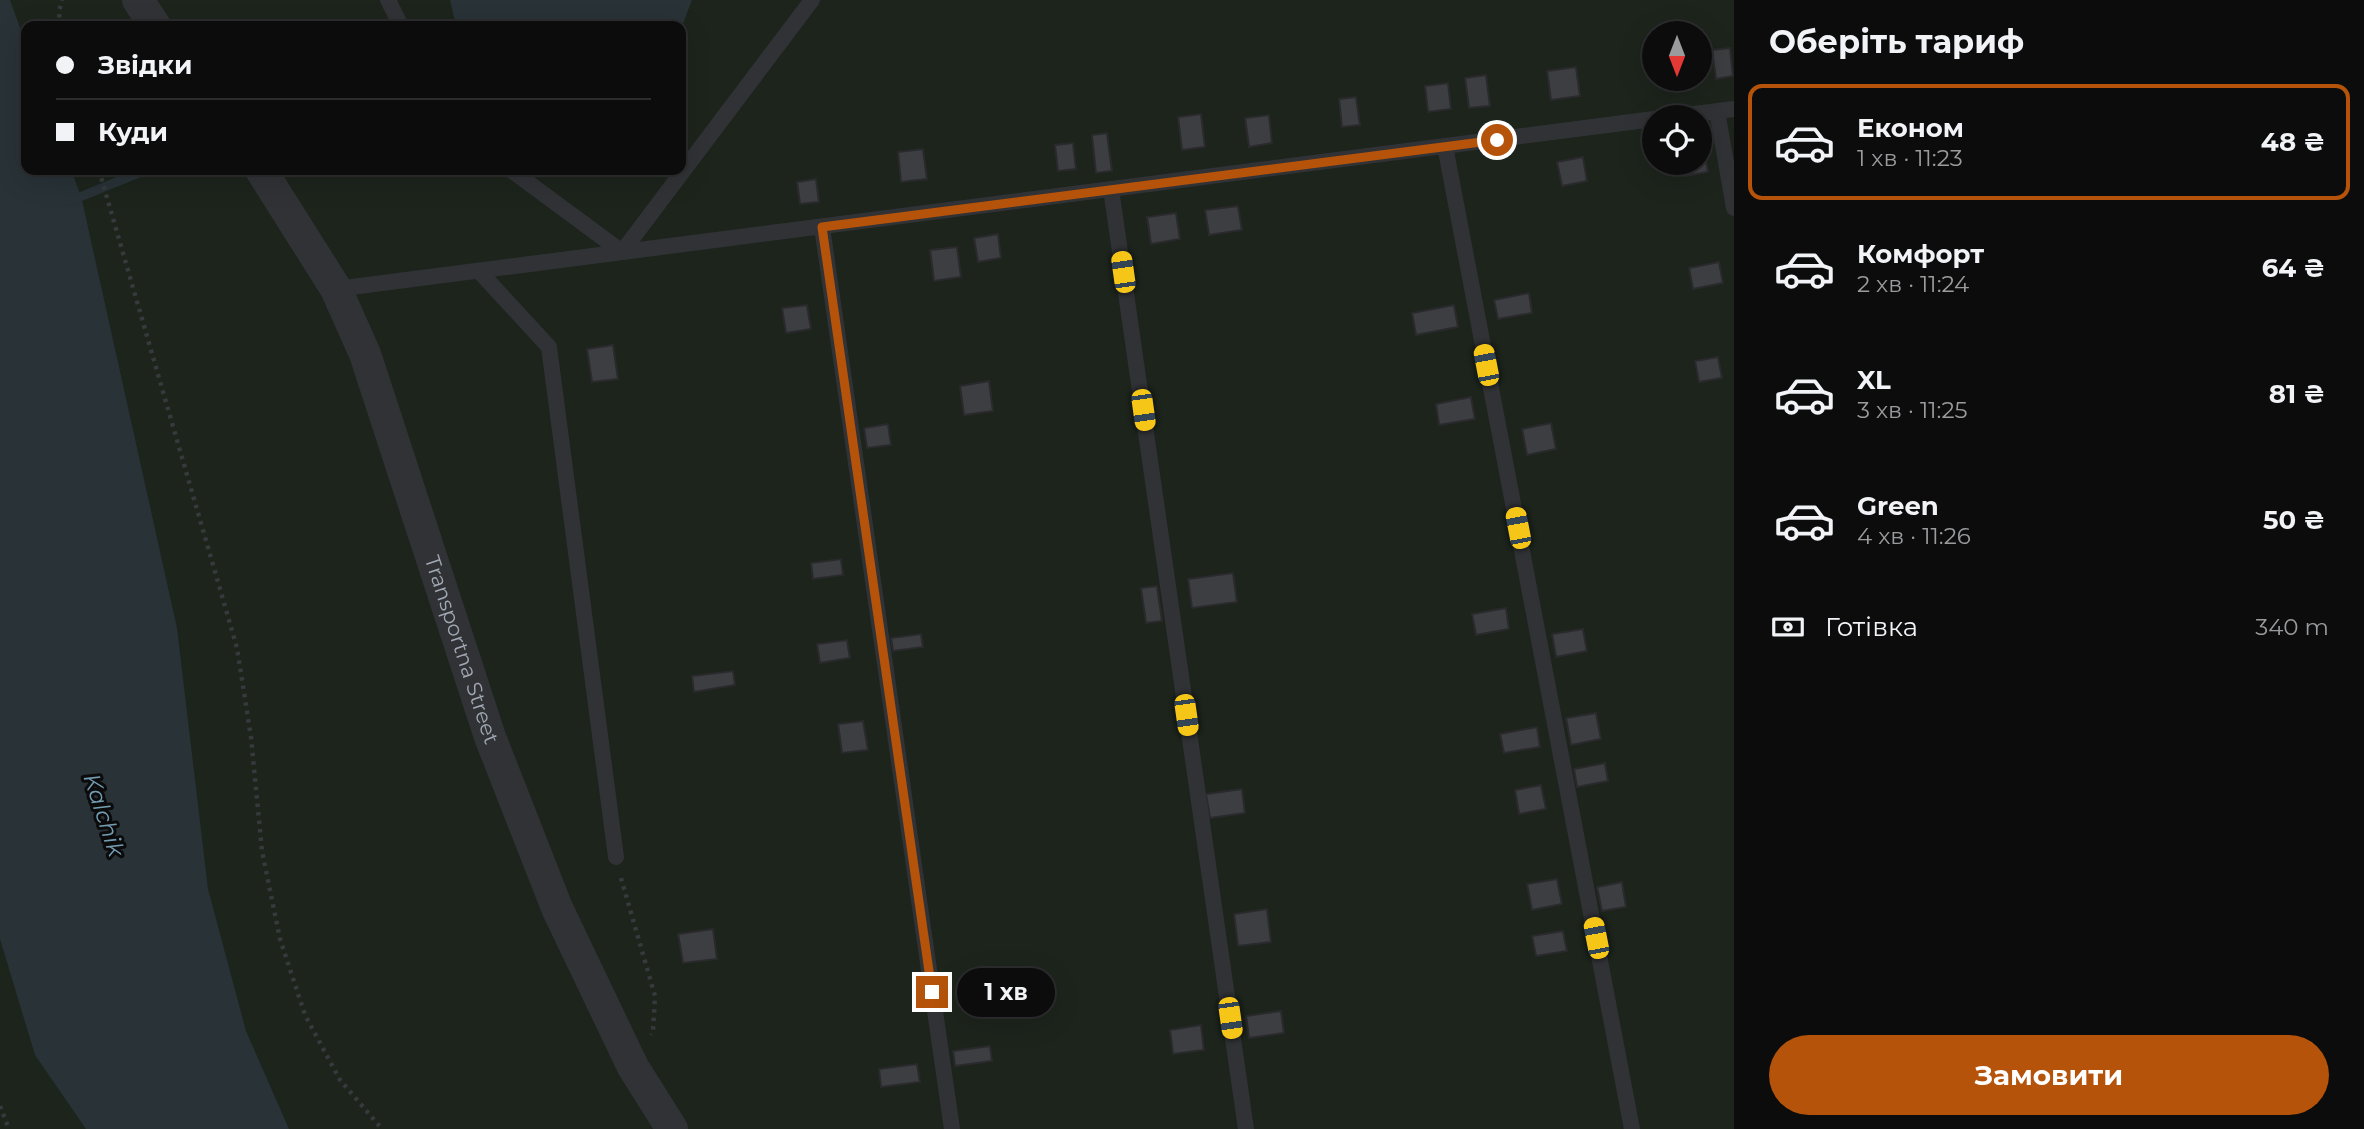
<!DOCTYPE html>
<html lang="uk">
<head>
<meta charset="utf-8">
<style>
  body { margin:0; font-family:Montserrat,sans-serif; background:#1a1a1b; color:#f1f3f6; height:100vh; display:flex; flex-direction:column; font-size:26px; white-space:nowrap }
  * { box-sizing:border-box; margin:0 }
  p { font-size:23px; color:#9a9b9d }
  .icon { flex:none; width:38px; height:38px; fill:none; stroke:currentColor; stroke-width:2; stroke-linecap:round; stroke-linejoin:round }
  .map { position:relative; flex:1; overflow:hidden }
  .sheet { display:flex; flex-direction:column; background:#0c0c0d; width:630px }
  .sheet>* { flex:none }
  .banner { position:absolute; left:21px; top:21px; width:665px; height:154px; border-radius:14px; box-shadow:0 7px 28px #0002,0 0 0 2px #2c2c2e; display:grid; align-content:center; height:154px; padding:0 35px; background:#0c0c0d }
  .needle { width:46px; rotate:180deg }
  .fabs { position:absolute; left:1642px; top:21px; display:grid; gap:14px }
  .fabs a { display:grid; place-items:center; width:70px; height:70px; border-radius:50%; background:#0c0c0d; box-shadow:0 7px 28px #0002,0 0 0 2px #2c2c2e; font-size:35px }
  .end { position:absolute; width:32px; height:32px; margin:-16px; border:9px solid #b45309; background:#fff; box-shadow:0 0 0 4px #fff }
  .from { border-radius:50% }
  .bubble { position:absolute; height:49px; border-radius:24px; background:#0c0c0d; box-shadow:0 7px 28px #0002,0 0 0 2px #2c2c2e; font-size:23px; font-weight:700; line-height:49px; text-align:center }
  .car { position:absolute; width:21px; height:42px; margin:-21px -10px; border-radius:9px; box-shadow:0 0 5px 2px #0007; background:linear-gradient(#f5c518 24%,#345 0 40%,#f5c518 0 76%,#345 0 86%,#f5c518 0) }
  .banner b { display:flex; align-items:center; gap:24px; height:66px; font-size:26px }
  .banner b+b { border-top:2px solid #2c2c2e }
  .banner i { width:18px; height:18px; background:#f1f3f6 }
  ul { padding:0; list-style:none }
  li { display:flex; align-items:center; gap:21px; height:116px; margin:0 14px 10px; padding:0 21px; border:4px solid transparent; border-radius:14px }
  li div { flex:1 }
  li b { display:block; font-size:26px }
  li em { font-style:normal; font-weight:700 }
  li.selected { border-color:#b45309 }
  li>.icon { width:63px; height:63px; stroke-width:1.5 }
  h2 { padding:0 35px; font-size:32px; line-height:84px }
  .pay { display:flex; align-items:center; gap:18px; height:77px; padding:0 35px; font-size:26px }
  .pay p { margin-inline-start:auto }
  .primary-button { display:flex; gap:14px; margin-top:auto; padding:14px 35px }
  .primary-button a { flex:1; height:80px; border-radius:42px; background:#b45309; color:#fff; font-size:28px; font-weight:700; line-height:80px; text-align:center }
  main { display:flex; flex:1; min-height:0 }
  .map>svg:first-child { display:block }
  .green { fill:#1c241c; fill-rule:evenodd }
  .water { fill:#283237 }
  .lines { fill:none; stroke-linecap:round; stroke-linejoin:round }
  .stream { stroke:#283237; stroke-width:9 }
  .building { fill:#3c3e41; stroke:#2a2a2d; stroke-width:2 }
  .path { stroke:#37393d; stroke-width:4.5; stroke-dasharray:3.5 5; stroke-linecap:butt }
  .lane { stroke:#313236; stroke-width:16 }
  .street { stroke:#313236; stroke-width:32 }
  .route { stroke:#b45309; stroke-width:9 }
  .labels { text-anchor:middle; stroke-width:6; stroke-linejoin:round; paint-order:stroke }
  .street-label { font-size:21px; fill:#a0a8b3; stroke:#0b0b0c }
  .water-label { font-size:23px; font-style:italic; fill:#749cb1; stroke:#0b0b0c }
</style>
</head>
<body>
<main>
<div class="map">
<svg width="1734" height="1129" viewBox="0 0 1734 1129">
  <rect width="100%" height="100%" fill="#101011"/>
  <path class="green" d="M 0,0 L 1734,0 L 1734,1129 L 0,1129 ZM 26,26 L 681,26 L 681,170 L 26,170 ZM 1654,33 L 1699,33 L 1699,79 L 1654,79 ZM 1654,117 L 1699,117 L 1699,163 L 1654,163 Z"/>
  <path class="water" d="M 0,0 L 10,0 L 26,44 L 26,170 L 71,170 L 81,196 L 177,628 L 208,889 L 246,1031 L 289,1129 L 86,1129 L 35,1055 L 0,939 Z
    M 450,0 L 692,0 L 681,29 L 681,26 L 456,26 Z"/>
  <g class="lines">
    <path class="stream" d="M 70,201 L 146,170"/>
  </g>
  <path class="building" d="M 1730,48 L 1733,76 L 1716,79 L 1712,50 Z
    M 1576,67 L 1580,96 L 1551,100 L 1547,71 Z
    M 1486,75 L 1490,106 L 1469,108 L 1465,78 Z
    M 1677,79 L 1695,79 L 1695,80 L 1677,82 Z
    M 1448,83 L 1451,109 L 1428,112 L 1425,86 Z
    M 1356,97 L 1360,125 L 1342,127 L 1339,99 Z
    M 1201,114 L 1205,147 L 1182,150 L 1178,117 Z
    M 1269,115 L 1272,143 L 1249,147 L 1245,118 Z
    M 1107,133 L 1112,171 L 1096,173 L 1092,135 Z
    M 1699,136 L 1702,136 L 1708,172 L 1685,176 L 1682,163 L 1699,163 Z
    M 1073,143 L 1076,169 L 1058,171 L 1055,145 Z
    M 923,149 L 927,179 L 901,182 L 898,152 Z
    M 1583,157 L 1587,181 L 1562,186 L 1557,162 Z
    M 816,179 L 819,202 L 800,204 L 797,182 Z
    M 1238,206 L 1242,230 L 1209,235 L 1205,210 Z
    M 1176,213 L 1180,239 L 1151,244 L 1147,217 Z
    M 998,234 L 1001,258 L 978,262 L 974,238 Z
    M 957,247 L 961,277 L 934,281 L 930,250 Z
    M 1719,262 L 1723,283 L 1693,289 L 1689,268 Z
    M 1529,293 L 1532,313 L 1498,319 L 1494,300 Z
    M 807,305 L 811,329 L 786,333 L 782,308 Z
    M 1454,305 L 1458,327 L 1416,335 L 1412,313 Z
    M 613,345 L 618,379 L 592,382 L 587,349 Z
    M 1718,357 L 1722,378 L 1699,382 L 1695,361 Z
    M 989,381 L 993,411 L 964,415 L 960,386 Z
    M 1471,397 L 1475,419 L 1439,425 L 1436,404 Z
    M 1551,423 L 1556,449 L 1527,455 L 1522,429 Z
    M 888,424 L 891,445 L 867,448 L 864,428 Z
    M 841,559 L 843,575 L 813,579 L 811,563 Z
    M 1233,573 L 1237,602 L 1192,608 L 1188,579 Z
    M 1157,586 L 1162,621 L 1146,623 L 1141,588 Z
    M 1506,608 L 1509,629 L 1476,635 L 1472,614 Z
    M 1583,629 L 1587,651 L 1556,657 L 1552,634 Z
    M 921,634 L 923,647 L 893,651 L 891,638 Z
    M 847,640 L 850,658 L 820,663 L 817,644 Z
    M 733,671 L 735,685 L 694,692 L 692,676 Z
    M 1596,713 L 1601,739 L 1571,745 L 1566,718 Z
    M 863,721 L 868,750 L 842,753 L 838,724 Z
    M 1537,727 L 1540,747 L 1504,753 L 1500,734 Z
    M 1605,763 L 1608,781 L 1577,787 L 1574,769 Z
    M 1541,785 L 1546,809 L 1519,814 L 1515,790 Z
    M 1242,789 L 1245,813 L 1210,818 L 1206,794 Z
    M 1557,879 L 1562,904 L 1532,910 L 1527,884 Z
    M 1622,882 L 1626,907 L 1602,911 L 1597,887 Z
    M 1267,909 L 1271,942 L 1238,946 L 1234,914 Z
    M 713,929 L 717,959 L 683,963 L 678,934 Z
    M 1563,931 L 1567,951 L 1536,956 L 1532,936 Z
    M 1281,1011 L 1284,1033 L 1249,1038 L 1246,1016 Z
    M 1201,1025 L 1204,1050 L 1173,1054 L 1170,1030 Z
    M 990,1046 L 992,1061 L 955,1066 L 953,1051 Z
    M 917,1064 L 920,1082 L 881,1087 L 879,1069 Z"/>
  <g class="lines">
    <path class="path" d="M 60,26 L 59,11 L 62,0
      M 99,170 L 237,648 L 251,737 L 262,851 L 280,939 L 305,1015 L 340,1080 L 382,1129
      M 621,878 L 655,996 L 653,1031 L 651,1035
      M 0,1106 L 9,1129"/>
    <path class="lane" d="M 388,0 L 401,26
      M 1717,111 L 1734,208
      M 1671,117 L 1734,109
      M 1445,146 L 1632,1129
      M 511,170 L 622,252 L 812,0
      M 1111,189 L 1246,1129
      M 822,227 L 952,1129
      M 479,271 L 549,347 L 616,857
      M 336,289 L 1654,119"/>
    <g class="street">
      <path d="M 138,0 L 155,26"/>
      <path id="s1" d="M 261,170 L 336,289 L 365,354 L 490,737 L 557,908 L 633,1067 L 672,1129"/>
    </g>
  </g>
  <g class="lines">
    <path class="route" d="M 932,992 L 822,227 L 1497,140"/>
  </g>
  <g class="labels">
    <g class="street-label">
      <text dy="7" stroke="none"><textPath href="#s1" startOffset="523">Transportna Street</textPath></text>
    </g>
    <g class="water-label">
      <text transform="translate(104 815) rotate(72)" y="8">Kalchik</text>
    </g>
  </g>
</svg>
<div class="fabs">
<a><svg class="needle" viewBox="-14 -14 28 28"><path d="M0-13l5 13h-10z" fill="#e53935"/><path d="M0 13l5-13h-10z" fill="#9a9b9d"/></svg></a>
<a><svg class="icon" aria-label="locate" viewBox="0 0 24 24"><circle cx="12" cy="12" r="6"/><path d="M12 2v4M12 18v4M2 12h4M18 12h4"/></svg></a>
</div>
<i class="end from" style="left:1497px;top:140px"></i>
<i class="end" style="left:932px;top:992px"></i>
<div class="bubble" style="left:957px;top:968px;width:98px">1 хв</div>
<i class="car" style="left:1123px;top:272px;rotate:352deg"></i>
<i class="car" style="left:1486px;top:365px;rotate:349deg"></i>
<i class="car" style="left:1143px;top:410px;rotate:172deg"></i>
<i class="car" style="left:1518px;top:528px;rotate:349deg"></i>
<i class="car" style="left:1186px;top:715px;rotate:172deg"></i>
<i class="car" style="left:1596px;top:938px;rotate:349deg"></i>
<i class="car" style="left:1230px;top:1018px;rotate:172deg"></i>
<div class="banner">
<b><i class="from"></i>Звідки</b>
<b><i></i>Куди</b>
</div>
</div>
<section class="sheet">
<h2>Оберіть тариф</h2>
<ul>
<li class="selected"><svg class="icon" aria-label="car" viewBox="0 0 24 24"><path d="M5 17H2v-5l4-1 3-4h7l3 4 3 1v5h-3M9 17h6M6 11h13"/><circle cx="7" cy="17" r="2"/><circle cx="17" cy="17" r="2"/></svg><div><b>Економ</b><p>1 хв · 11:23</p></div><em>48 ₴</em></li>
<li><svg class="icon" aria-label="car" viewBox="0 0 24 24"><path d="M5 17H2v-5l4-1 3-4h7l3 4 3 1v5h-3M9 17h6M6 11h13"/><circle cx="7" cy="17" r="2"/><circle cx="17" cy="17" r="2"/></svg><div><b>Комфорт</b><p>2 хв · 11:24</p></div><em>64 ₴</em></li>
<li><svg class="icon" aria-label="car" viewBox="0 0 24 24"><path d="M5 17H2v-5l4-1 3-4h7l3 4 3 1v5h-3M9 17h6M6 11h13"/><circle cx="7" cy="17" r="2"/><circle cx="17" cy="17" r="2"/></svg><div><b>XL</b><p>3 хв · 11:25</p></div><em>81 ₴</em></li>
<li><svg class="icon" aria-label="car" viewBox="0 0 24 24"><path d="M5 17H2v-5l4-1 3-4h7l3 4 3 1v5h-3M9 17h6M6 11h13"/><circle cx="7" cy="17" r="2"/><circle cx="17" cy="17" r="2"/></svg><div><b>Green</b><p>4 хв · 11:26</p></div><em>50 ₴</em></li>
</ul>
<div class="pay"><svg class="icon" aria-label="cash" viewBox="0 0 24 24"><path d="M3 7h18v10H3z"/><circle cx="12" cy="12" r="2"/></svg>Готівка<p>340 m</p></div>
<div class="primary-button"><a>Замовити</a></div>
</section>
</main>
</body>
</html>
